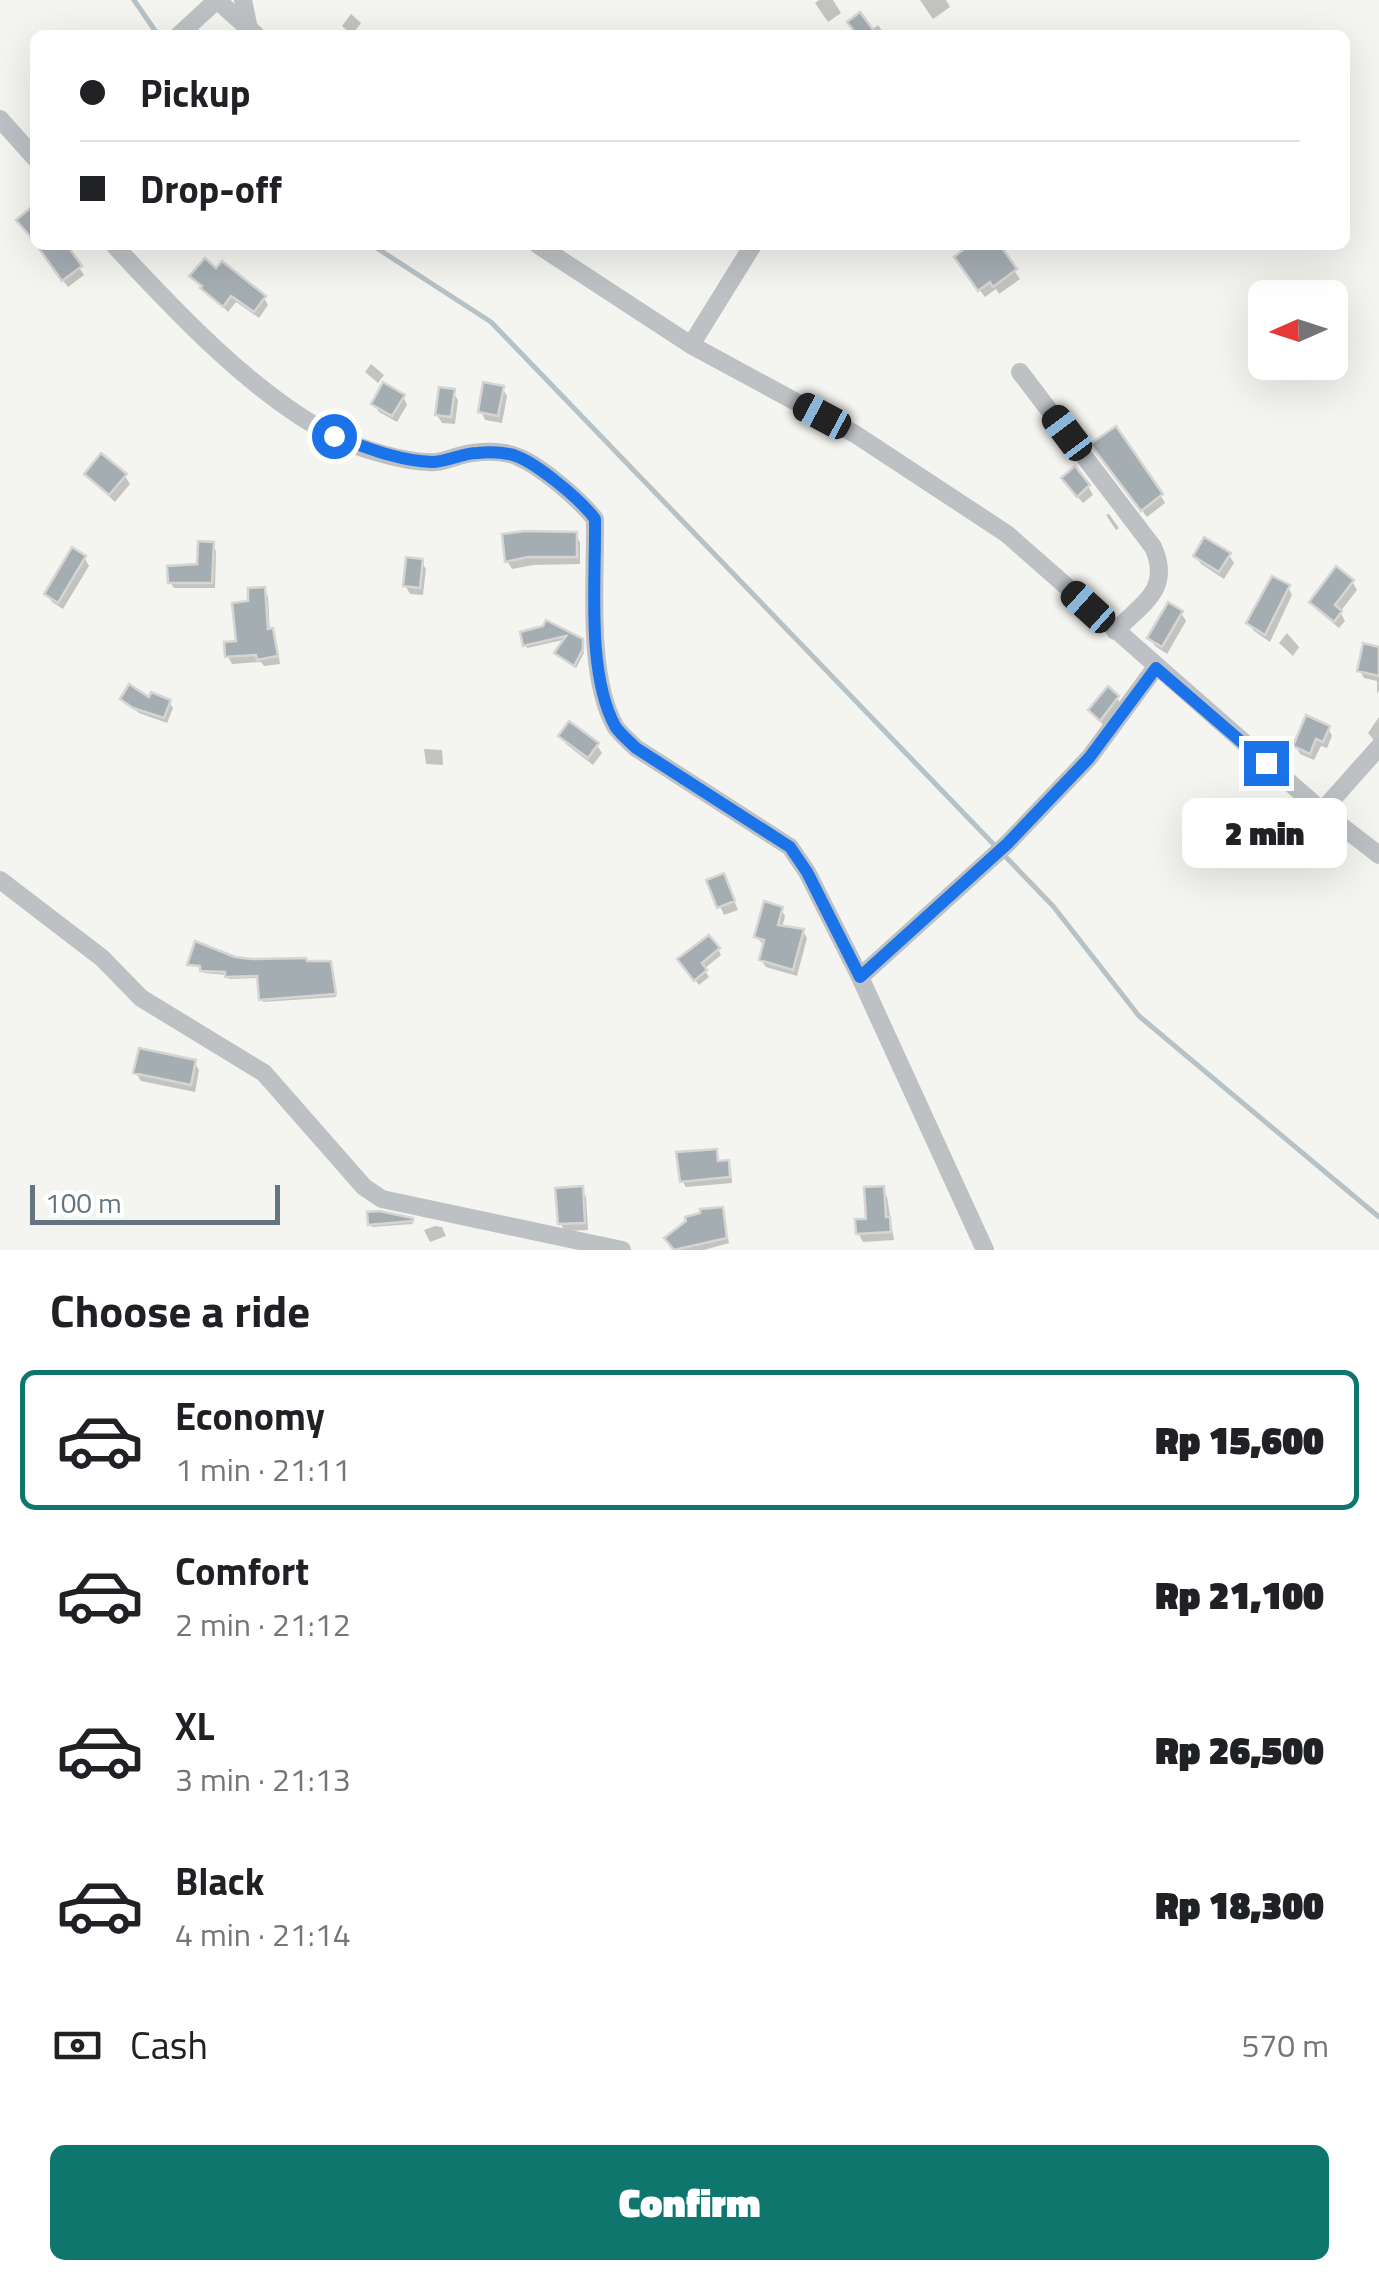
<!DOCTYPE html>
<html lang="en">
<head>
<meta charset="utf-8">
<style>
  body { margin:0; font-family:"Titillium Web",sans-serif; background:#f6f6f6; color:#202124; height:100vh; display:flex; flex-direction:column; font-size:38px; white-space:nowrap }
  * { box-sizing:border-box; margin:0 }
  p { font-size:32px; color:#757577 }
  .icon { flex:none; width:55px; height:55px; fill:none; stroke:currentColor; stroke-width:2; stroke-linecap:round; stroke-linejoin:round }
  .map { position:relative; height:1250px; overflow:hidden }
  .details { display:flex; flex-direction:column; background:#fff; flex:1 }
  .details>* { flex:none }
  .guide { position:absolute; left:30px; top:30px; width:1320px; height:220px; border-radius:15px; box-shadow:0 10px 40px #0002; display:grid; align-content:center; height:220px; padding:0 50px; background:#fff }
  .needle { width:65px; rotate:267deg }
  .tools { position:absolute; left:1248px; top:280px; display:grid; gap:20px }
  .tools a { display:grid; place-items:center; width:100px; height:100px; border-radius:15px; background:#fff; box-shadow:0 10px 40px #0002; font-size:50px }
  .scale { position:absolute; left:30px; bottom:25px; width:250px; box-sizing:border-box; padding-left:10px; border:5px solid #647581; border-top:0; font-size:28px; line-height:35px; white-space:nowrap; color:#647581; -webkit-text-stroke:8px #fff; paint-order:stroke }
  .end { position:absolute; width:45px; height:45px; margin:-22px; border:12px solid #1a73e8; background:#fff; box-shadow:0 0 0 5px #fff }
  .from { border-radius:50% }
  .bubble { position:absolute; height:70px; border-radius:15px; background:#fff; box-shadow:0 10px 40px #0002; font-size:32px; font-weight:800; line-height:70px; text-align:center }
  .car { position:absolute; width:30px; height:60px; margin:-30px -15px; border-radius:12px; box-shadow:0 0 8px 2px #0007; background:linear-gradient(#222 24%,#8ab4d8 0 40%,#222 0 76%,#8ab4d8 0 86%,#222 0) }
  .guide b { display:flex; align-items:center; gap:35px; height:95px; font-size:38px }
  .guide b+b { border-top:2px solid #e0e0e0 }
  .guide i { width:25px; height:25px; background:#202124 }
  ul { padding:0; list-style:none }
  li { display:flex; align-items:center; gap:30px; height:140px; margin:0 20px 15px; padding:0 30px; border:5px solid transparent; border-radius:15px }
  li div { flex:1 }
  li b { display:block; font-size:38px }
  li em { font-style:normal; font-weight:800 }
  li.active { border-color:#0f766e }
  li>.icon { width:90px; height:90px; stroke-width:1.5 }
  h2 { padding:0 50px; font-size:45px; line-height:120px }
  .pay { display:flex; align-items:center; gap:25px; height:110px; padding:0 50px; font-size:38px }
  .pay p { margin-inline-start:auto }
  .cta { display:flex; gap:20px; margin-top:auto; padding:20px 50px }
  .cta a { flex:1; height:115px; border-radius:15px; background:#0f766e; color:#fff; font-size:40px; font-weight:800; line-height:115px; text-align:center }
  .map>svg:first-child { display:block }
  .shadow { fill:#0003 }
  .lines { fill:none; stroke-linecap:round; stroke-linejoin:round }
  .stream { stroke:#b6c2c6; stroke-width:5 }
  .building { fill:#a4adb2; stroke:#d6d5d3; stroke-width:2.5 }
  .street { stroke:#bdc1c4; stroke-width:18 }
  .route { stroke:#1a73e8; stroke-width:12 }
</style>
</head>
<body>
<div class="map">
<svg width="1379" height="1250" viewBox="0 0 1379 1250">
  <rect width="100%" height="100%" fill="#f4f4f0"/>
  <path class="shadow" d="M 819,0 L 833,0 L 841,13 L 828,22 L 815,3 Z
    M 920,0 L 946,0 L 950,7 L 933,19 Z
    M 351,14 L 361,23 L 352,35 L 342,26 Z
    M 878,25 L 885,35 L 858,35 L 870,31 Z
    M 36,245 L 64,245 L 84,275 L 68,287 Z
    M 973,245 L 991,245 L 999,249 L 1020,279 L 999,294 L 996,289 L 985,297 L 961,265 Z
    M 192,276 L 264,298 L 268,305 L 259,318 L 236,302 L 228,312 Z
    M 371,364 L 384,375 L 378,383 L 365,372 Z
    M 502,388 L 507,396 L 502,423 L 485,420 L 481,411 Z
    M 453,392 L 458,400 L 455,424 L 442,423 L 437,415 Z
    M 403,396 L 407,405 L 397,422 L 379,412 L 374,404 Z
    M 1098,452 L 1161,496 L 1165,503 L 1147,517 Z
    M 87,475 L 125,476 L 130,484 L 115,502 Z
    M 1088,486 L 1093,495 L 1083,503 L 1069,487 Z
    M 1109,514 L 1119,528 L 1116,530 L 1106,515 Z
    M 575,534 L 580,542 L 580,564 L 533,565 L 512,569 L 507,561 Z
    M 213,545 L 216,551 L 215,588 L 174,588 L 170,582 L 199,566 Z
    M 1229,555 L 1234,563 L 1224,579 L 1201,564 L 1196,556 Z
    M 84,557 L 89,566 L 63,609 L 52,602 L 47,594 Z
    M 421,561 L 426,569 L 423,595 L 410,594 L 405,585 Z
    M 1352,581 L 1357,590 L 1340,612 L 1345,621 L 1339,628 L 1317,610 L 1312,602 Z
    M 1288,587 L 1292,595 L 1270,642 L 1254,631 L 1249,623 Z
    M 264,590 L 268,597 L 270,631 L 276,639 L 280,664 L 264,666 L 261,662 L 232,664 L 228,657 L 239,643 L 251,604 Z
    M 1181,613 L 1186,621 L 1167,654 L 1155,646 L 1150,638 Z
    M 545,628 L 581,641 L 584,653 L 576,668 L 557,653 L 567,639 L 527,648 L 526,645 Z
    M 1287,633 L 1299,647 L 1293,656 L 1279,643 Z
    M 1379,649 L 1379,690 L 1377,694 L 1377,681 L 1364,678 L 1360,671 Z
    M 1117,698 L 1122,706 L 1106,728 L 1091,711 Z
    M 123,699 L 169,702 L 173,708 L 167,723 L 139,713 Z
    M 1379,717 L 1379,744 L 1377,744 L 1368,733 Z
    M 1328,728 L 1332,736 L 1327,748 L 1321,746 L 1314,760 L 1300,754 L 1296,746 Z
    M 561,736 L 597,745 L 602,753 L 593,765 L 566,744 Z
    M 424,749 L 442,750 L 443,765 L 426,764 Z
    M 709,882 L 727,884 L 738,910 L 724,915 Z
    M 781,909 L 785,916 L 782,928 L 803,931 L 807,938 L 797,976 L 766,967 L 761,960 L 765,946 L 756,937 Z
    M 718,949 L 721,955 L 704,969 L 709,977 L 699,985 L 684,966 Z
    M 234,959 L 332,967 L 336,997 L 263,1002 L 258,978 L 229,979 L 227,975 L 204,973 L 202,968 L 189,965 Z
    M 194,1062 L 199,1070 L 195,1092 L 141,1081 L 136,1073 Z
    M 715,1152 L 719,1163 L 727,1163 L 731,1169 L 732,1183 L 686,1187 L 682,1181 Z
    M 581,1189 L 586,1197 L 588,1230 L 565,1231 L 560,1223 Z
    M 882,1189 L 887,1197 L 894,1240 L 863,1242 L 858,1233 L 869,1221 Z
    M 722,1209 L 729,1243 L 704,1250 L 675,1250 L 668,1239 Z
    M 411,1221 L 413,1224 L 372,1227 L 370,1224 Z
    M 435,1226 L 442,1227 L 446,1236 L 430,1242 L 424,1230 Z"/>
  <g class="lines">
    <path class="stream" d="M 134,0 L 158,35
      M 372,245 L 491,322 L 1053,906 L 1139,1016 L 1379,1217"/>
  </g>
  <path class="building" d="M 860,12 L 877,35 L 857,35 L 847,22 Z
    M 35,204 L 35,242 L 16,220 Z
    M 47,245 L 67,245 L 82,266 L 62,281 L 40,250 Z
    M 969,245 L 1000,245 L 1017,269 L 993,287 L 990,282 L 978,291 L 954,257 Z
    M 205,258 L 216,268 L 222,261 L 266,296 L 254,312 L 231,296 L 223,307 L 200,288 L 202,286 L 189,276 Z
    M 383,382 L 405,395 L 392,416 L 371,404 Z
    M 483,382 L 504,386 L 498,416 L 478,412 Z
    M 439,387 L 455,389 L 451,417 L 435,415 Z
    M 1116,426 L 1163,494 L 1141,511 L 1090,444 Z
    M 101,453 L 127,474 L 109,495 L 84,474 Z
    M 1075,466 L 1090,485 L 1077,497 L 1061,478 Z
    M 525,531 L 577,532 L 577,557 L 528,557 L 505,562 L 502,534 Z
    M 1204,537 L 1231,553 L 1219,572 L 1193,556 Z
    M 198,541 L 214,542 L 212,583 L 168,583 L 167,566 L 197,564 Z
    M 72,547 L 86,556 L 58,603 L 44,594 Z
    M 406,557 L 423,559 L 420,588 L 403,586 Z
    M 1336,566 L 1354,580 L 1335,605 L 1342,611 L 1334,622 L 1309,602 Z
    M 1272,576 L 1290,585 L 1265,635 L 1246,623 Z
    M 265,587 L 268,629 L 273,628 L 278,656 L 257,660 L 256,655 L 225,657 L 224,642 L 236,641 L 232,603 L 248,601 L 248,588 Z
    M 1168,602 L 1183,611 L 1162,647 L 1147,638 Z
    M 546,620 L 583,639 L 583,649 L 574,666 L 554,653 L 566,636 L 523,646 L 520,632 L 543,626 Z
    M 1363,643 L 1379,647 L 1379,676 L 1357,671 Z
    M 129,684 L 149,697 L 151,692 L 171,700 L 164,718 L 133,708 L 120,699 Z
    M 1108,686 L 1119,696 L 1100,721 L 1088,710 Z
    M 1306,715 L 1330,726 L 1323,742 L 1316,739 L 1310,754 L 1293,746 Z
    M 569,721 L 599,743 L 588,758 L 558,736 Z
    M 724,873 L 735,901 L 717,908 L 706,880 Z
    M 764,901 L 783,907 L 778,925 L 804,929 L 793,970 L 759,960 L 764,940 L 754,937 Z
    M 709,935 L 720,948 L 702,963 L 707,970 L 694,981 L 677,959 Z
    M 195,941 L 235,957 L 252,959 L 306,958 L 307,961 L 331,961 L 336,994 L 259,1000 L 257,976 L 225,977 L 225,972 L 200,971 L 200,966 L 187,965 Z
    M 139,1048 L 196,1060 L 191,1085 L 133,1073 Z
    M 717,1149 L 718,1161 L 729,1160 L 730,1177 L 680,1182 L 676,1152 Z
    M 583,1186 L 585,1223 L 558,1224 L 555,1188 Z
    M 884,1186 L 886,1217 L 890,1217 L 891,1232 L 856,1234 L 855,1219 L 866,1219 L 864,1187 Z
    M 723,1207 L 727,1238 L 674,1250 L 664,1238 L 686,1221 L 685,1217 L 700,1213 L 700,1209 Z
    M 379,1211 L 413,1218 L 413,1221 L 368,1225 L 367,1212 Z"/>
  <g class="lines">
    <path class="street" d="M 243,0 L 249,29
      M 179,35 L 217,0 L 256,35
      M 0,119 L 35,158
      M 114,245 C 174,310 254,395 332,435 C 356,448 409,464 436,462 C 448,461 460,454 473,453 C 486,451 506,451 518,457 C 541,466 580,500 595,519 C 596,578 586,674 615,726 C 620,734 629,741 636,748 L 790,847 L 807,872 L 860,977 L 985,1250
      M 538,245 L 691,345 L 855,434 L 1007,534 L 1322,811 L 1379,855
      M 691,345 L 753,245
      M 1020,372 L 1153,547 C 1172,589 1143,603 1115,631
      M 1322,811 L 1379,747
      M 0,880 L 102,958 L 141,998 L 264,1073 L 364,1187 L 382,1199 L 622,1250
      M 860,977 L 1007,844 L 1089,758 L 1156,667"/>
  </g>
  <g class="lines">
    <path class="route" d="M 334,436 C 365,447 398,461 432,462 C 447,462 462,453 477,453 C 487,452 499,452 509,454 C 532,458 581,500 595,519 C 596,579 586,672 615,726 C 620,734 629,741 636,748 L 790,847 L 807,872 L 860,977 L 1007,844 L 1089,758 L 1156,668 L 1266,763"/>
  </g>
</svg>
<div class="tools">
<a><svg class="needle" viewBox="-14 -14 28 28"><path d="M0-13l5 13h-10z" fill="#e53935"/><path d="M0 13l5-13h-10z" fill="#757577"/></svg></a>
</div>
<div class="scale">100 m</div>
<i class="end from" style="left:334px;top:436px"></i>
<i class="end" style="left:1266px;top:763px"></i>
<div class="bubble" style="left:1182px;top:798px;width:165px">2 min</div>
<i class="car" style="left:822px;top:416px;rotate:298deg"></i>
<i class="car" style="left:1067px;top:433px;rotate:323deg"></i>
<i class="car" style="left:1088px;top:607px;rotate:312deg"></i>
<div class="guide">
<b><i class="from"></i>Pickup</b>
<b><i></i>Drop-off</b>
</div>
</div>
<section class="details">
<h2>Choose a ride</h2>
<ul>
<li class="active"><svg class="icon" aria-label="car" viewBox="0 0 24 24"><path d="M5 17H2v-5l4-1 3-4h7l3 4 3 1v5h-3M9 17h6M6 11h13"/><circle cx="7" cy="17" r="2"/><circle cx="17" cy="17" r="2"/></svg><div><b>Economy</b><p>1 min · 21:11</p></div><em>Rp 15,600</em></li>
<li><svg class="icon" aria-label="car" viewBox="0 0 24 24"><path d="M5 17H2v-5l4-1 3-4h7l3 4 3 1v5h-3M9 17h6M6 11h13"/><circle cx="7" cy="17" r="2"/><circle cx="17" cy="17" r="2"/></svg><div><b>Comfort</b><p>2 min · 21:12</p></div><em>Rp 21,100</em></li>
<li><svg class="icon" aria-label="car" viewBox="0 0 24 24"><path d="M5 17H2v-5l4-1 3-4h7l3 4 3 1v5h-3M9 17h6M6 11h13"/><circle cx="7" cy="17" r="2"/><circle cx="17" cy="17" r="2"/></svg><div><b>XL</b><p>3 min · 21:13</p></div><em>Rp 26,500</em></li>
<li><svg class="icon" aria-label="car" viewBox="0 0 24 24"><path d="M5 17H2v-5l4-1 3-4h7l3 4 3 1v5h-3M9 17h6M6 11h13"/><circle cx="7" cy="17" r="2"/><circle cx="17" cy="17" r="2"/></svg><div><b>Black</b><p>4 min · 21:14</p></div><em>Rp 18,300</em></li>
</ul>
<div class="pay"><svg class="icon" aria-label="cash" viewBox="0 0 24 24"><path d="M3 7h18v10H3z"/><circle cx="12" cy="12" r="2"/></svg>Cash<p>570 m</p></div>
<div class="cta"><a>Confirm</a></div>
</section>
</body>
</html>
